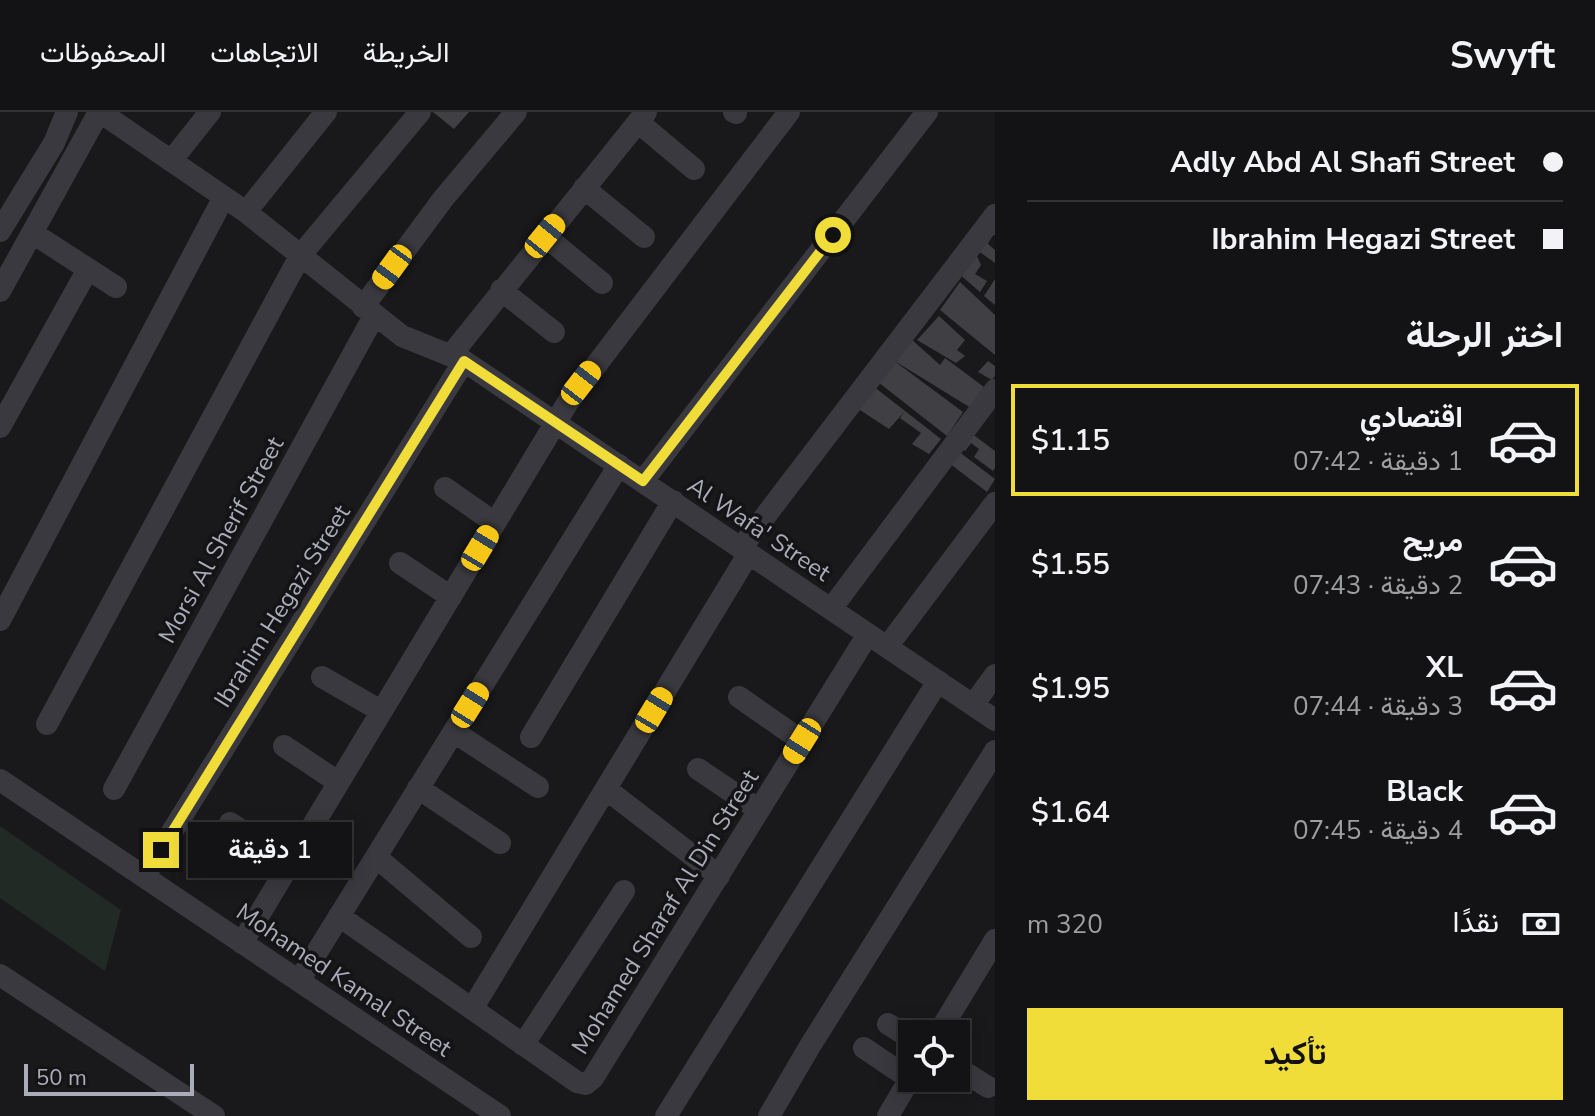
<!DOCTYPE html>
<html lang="ar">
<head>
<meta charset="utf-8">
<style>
  body { margin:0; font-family:"Nunito Sans",Vazirmatn,sans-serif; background:#1c1b1d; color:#f1f3f6; direction:rtl; height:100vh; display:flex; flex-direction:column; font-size:30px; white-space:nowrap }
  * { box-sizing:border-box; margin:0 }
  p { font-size:26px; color:#9d9ea0 }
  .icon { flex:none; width:44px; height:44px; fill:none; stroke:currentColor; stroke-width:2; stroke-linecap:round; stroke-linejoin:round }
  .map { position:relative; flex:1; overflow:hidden; direction:ltr }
  .sheet { display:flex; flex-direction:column; background:#131214; width:600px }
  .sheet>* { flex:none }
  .guide { display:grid; align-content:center; height:176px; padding:0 32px; background:#131214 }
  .tools { position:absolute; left:898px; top:908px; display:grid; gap:16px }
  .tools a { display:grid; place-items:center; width:72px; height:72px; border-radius:0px; background:#131214; box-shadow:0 4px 20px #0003,0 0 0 2px #323234; font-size:40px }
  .scale { position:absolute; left:24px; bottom:20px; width:170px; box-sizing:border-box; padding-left:8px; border:4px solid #abacba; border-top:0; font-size:22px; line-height:28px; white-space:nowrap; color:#abacba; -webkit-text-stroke:6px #141315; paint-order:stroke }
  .end { position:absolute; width:36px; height:36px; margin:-18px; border:10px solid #f0dd3a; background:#111; box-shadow:0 0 0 4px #111 }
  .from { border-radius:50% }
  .bubble { position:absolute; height:56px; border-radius:0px; background:#131214; box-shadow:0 4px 20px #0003,0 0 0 2px #323234; font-size:26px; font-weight:600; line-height:56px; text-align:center; direction:rtl }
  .car { position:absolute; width:24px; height:48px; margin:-24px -12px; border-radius:10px; box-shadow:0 0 6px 2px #0007; background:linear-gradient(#f5c518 24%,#345 0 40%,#f5c518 0 76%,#345 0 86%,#f5c518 0) }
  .guide b { display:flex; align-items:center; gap:28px; height:76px; font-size:30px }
  .guide b+b { border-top:2px solid #323234 }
  .guide i { width:20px; height:20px; background:#f1f3f6 }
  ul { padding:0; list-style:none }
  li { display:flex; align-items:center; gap:24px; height:112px; margin:0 16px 12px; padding:0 16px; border:4px solid transparent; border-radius:0px }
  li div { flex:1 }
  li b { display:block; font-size:30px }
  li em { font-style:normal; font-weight:600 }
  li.active { border-color:#f0dd3a }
  li>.icon { width:72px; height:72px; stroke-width:1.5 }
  h2 { padding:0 32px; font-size:36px; line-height:96px }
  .pay { display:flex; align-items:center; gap:20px; height:88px; padding:0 32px; font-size:30px }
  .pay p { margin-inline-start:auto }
  .action { display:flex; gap:16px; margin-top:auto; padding:16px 32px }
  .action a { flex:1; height:92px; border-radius:0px; background:#f0dd3a; color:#111; font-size:32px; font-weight:600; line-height:92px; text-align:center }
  header { display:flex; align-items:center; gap:48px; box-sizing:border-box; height:112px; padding:0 40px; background:#131214; border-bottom:2px solid #323234 }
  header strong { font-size:38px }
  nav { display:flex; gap:44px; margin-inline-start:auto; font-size:28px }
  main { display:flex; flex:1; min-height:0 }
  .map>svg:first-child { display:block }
  .green { fill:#222a25 }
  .building { fill:#404044 }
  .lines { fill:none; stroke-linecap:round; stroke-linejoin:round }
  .minor { stroke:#3a393f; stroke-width:22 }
  .route { stroke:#f0dd3a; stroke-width:10 }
  .labels { text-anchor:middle; stroke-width:7; stroke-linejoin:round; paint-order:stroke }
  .street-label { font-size:24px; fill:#abacba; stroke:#141315 }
</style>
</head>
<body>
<header>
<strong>Swyft</strong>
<nav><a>الخريطة</a><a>الاتجاهات</a><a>المحفوظات</a></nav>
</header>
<main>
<section class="sheet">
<div class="guide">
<b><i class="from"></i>Adly Abd Al Shafi Street</b>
<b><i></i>Ibrahim Hegazi Street</b>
</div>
<h2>اختر الرحلة</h2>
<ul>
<li class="active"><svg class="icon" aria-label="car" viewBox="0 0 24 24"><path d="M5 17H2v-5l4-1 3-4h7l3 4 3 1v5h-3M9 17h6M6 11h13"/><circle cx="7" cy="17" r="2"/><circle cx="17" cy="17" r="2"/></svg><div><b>اقتصادي</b><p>1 دقيقة · 07:42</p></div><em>$1.15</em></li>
<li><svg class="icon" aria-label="car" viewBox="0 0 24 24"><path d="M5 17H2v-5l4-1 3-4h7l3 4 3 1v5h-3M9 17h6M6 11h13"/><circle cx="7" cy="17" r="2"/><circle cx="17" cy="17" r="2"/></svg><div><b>مريح</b><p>2 دقيقة · 07:43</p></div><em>$1.55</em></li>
<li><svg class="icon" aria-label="car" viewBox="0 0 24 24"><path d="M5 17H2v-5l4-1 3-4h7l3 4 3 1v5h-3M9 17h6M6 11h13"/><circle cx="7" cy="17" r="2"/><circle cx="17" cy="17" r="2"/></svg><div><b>XL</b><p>3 دقيقة · 07:44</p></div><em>$1.95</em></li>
<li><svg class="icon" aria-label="car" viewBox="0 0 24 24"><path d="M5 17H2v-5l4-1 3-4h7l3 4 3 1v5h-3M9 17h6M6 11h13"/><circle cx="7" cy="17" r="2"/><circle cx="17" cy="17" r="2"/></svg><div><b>Black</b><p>4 دقيقة · 07:45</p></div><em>$1.64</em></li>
</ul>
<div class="pay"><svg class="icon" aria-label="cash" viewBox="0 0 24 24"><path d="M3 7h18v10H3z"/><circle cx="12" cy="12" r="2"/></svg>نقدًا<p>320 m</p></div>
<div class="action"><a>تأكيد</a></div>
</section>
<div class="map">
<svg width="995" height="1004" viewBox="0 0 995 1004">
  <rect width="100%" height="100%" fill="#19181a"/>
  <path class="green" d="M 0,714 L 121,798 L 105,859 L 0,786 Z"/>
  <path class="building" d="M 433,0 L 469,0 L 454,17 Z
    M 995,107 L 995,123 L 992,123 L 988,132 L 995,138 L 995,151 L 973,135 Z
    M 976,142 L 981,153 L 975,162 L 987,169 L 980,180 L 958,161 Z
    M 995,167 L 995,193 L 984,184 Z
    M 960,170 L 995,203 L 995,243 L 940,198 Z
    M 939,204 L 965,228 L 957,238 L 965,244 L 956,251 L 917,228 Z
    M 910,226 L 940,253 L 945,246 L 984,275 L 971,296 L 893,248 Z
    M 893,248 L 963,300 L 947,324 L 878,270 Z
    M 988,249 L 995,254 L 995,264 L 992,268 L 978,260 Z
    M 873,274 L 905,299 L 941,327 L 929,342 L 912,332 L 921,321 L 900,306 L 905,299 L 889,317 L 857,296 Z
    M 967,318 L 995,339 L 995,356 L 993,359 L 974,345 L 979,337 L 971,331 L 965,339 L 956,332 Z
    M 954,336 L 995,367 L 987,380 L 945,348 Z"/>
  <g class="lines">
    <path class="minor" d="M 100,0 L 246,100 L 402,224 L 464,249 L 995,608
      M 734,0 L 736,1
      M 638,10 L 694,57
      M 171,49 L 210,0
      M 584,76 L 644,125
      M 246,100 L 326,0
      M 0,119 L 54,31 L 67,0
      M 34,122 L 116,175
      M 545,124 L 602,171
      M 501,178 L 554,220
      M 0,179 L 99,0
      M 363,195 L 443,87 L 516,0
      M 451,243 L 646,0
      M 0,315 L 88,157
      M 643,369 L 927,0
      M 445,376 L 495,411
      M 741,436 L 995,103
      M 400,451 L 451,485
      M 831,497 L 995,278
      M 0,508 L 224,85
      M 887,535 L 995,391
      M 322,565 L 381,599
      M 739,585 L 802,629
      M 973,593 L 995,563
      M 47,612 L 300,144 L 420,0
      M 454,620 L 538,675
      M 531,625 L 673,389
      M 284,634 L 338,670
      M 698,657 L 759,698
      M 0,668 L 500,1004
      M 418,676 L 500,731
      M 114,677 L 374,204
      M 606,677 L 719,764
      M 230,711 L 290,750
      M 376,745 L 471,825
      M 144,765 L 464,249
      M 339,804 L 577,970 L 586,972 L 593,966 L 868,522
      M 242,831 L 568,290 L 789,0
      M 0,863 L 214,1004
      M 299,869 L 619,353
      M 472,897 L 749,441
      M 888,912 L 912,927
      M 938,922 L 995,828
      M 523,933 L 624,779
      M 864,936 L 910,967
      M 956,955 L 988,975
      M 666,1004 L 938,569
      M 769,1004 L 810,934 L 995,639
      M 888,1004 L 912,963"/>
  </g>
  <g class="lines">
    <path class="route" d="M 161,738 L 464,249 L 643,369 L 833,123"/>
  </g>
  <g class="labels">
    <g class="street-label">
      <text transform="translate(759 417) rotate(34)" y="8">Al Wafa' Street</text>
      <text transform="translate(221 428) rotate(-61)" y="8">Morsi Al Sherif Street</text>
      <text transform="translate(282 494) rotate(-58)" y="8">Ibrahim Hegazi Street</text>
      <text transform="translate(665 800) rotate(-58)" y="8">Mohamed Sharaf Al Din Street</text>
      <text transform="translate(344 868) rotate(34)" y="8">Mohamed Kamal Street</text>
    </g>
  </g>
</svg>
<div class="tools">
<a><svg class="icon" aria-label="locate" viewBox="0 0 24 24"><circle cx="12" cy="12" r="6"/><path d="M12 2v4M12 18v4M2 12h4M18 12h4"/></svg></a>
</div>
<div class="scale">50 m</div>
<i class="end from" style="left:833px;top:123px"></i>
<i class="end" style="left:161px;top:738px"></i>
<div class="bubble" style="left:188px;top:710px;width:164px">1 دقيقة</div>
<i class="car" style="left:545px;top:124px;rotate:39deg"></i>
<i class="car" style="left:392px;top:155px;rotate:216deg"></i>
<i class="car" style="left:581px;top:271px;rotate:38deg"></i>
<i class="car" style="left:480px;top:436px;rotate:31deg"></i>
<i class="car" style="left:470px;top:593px;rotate:32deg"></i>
<i class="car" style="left:654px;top:598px;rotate:31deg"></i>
<i class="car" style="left:802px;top:629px;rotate:212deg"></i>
</div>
</main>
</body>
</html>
